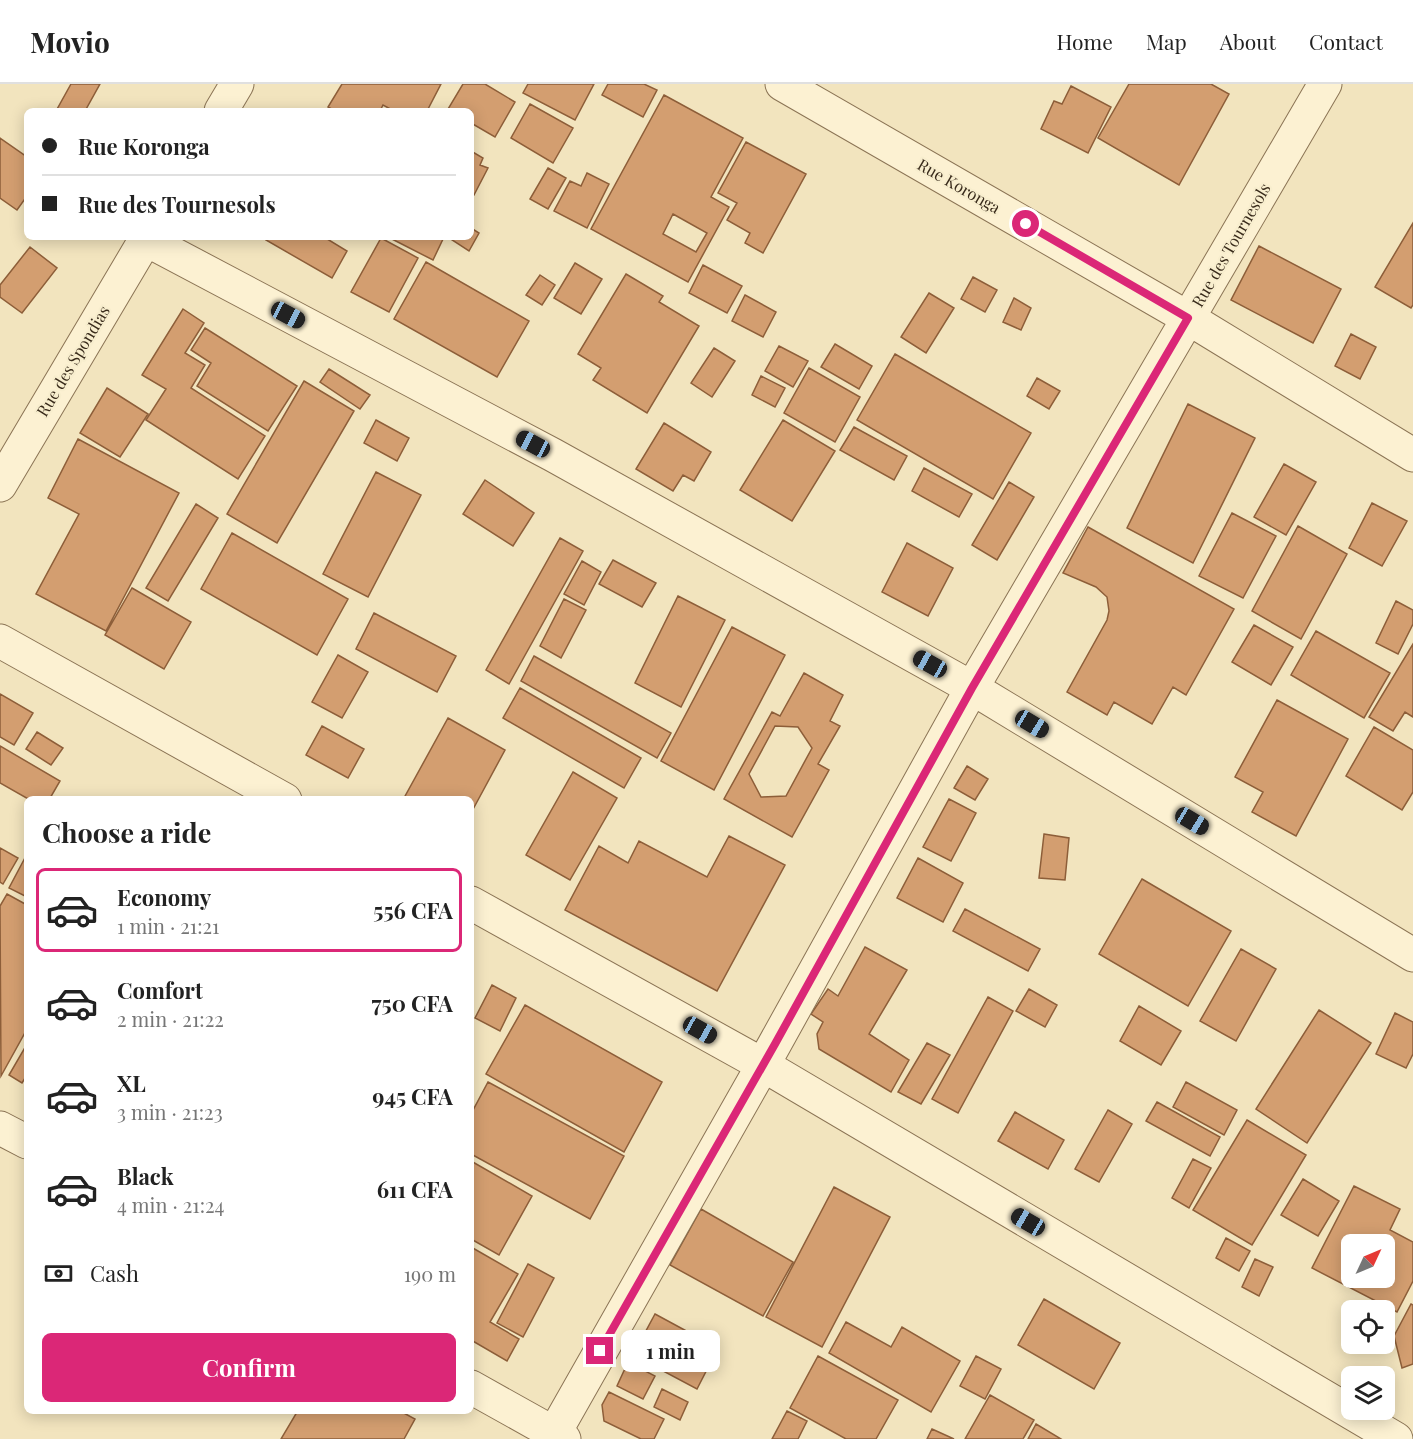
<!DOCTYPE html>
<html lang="en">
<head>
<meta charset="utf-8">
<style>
  body { margin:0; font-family:"Playfair Display",serif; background:#f2f2f2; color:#222; height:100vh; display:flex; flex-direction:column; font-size:22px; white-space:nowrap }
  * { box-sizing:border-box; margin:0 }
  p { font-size:20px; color:#767676 }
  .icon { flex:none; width:33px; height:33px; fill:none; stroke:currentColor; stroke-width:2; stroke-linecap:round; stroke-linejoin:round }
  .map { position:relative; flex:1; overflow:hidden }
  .side { position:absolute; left:24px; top:712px; width:450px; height:618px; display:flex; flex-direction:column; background:#fff; border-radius:9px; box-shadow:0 3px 15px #0003 }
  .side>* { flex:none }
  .hud { position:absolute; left:24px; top:24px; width:450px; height:132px; border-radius:9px; box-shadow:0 3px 15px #0003; display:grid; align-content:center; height:132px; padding:0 18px; background:#fff }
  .needle { width:39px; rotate:46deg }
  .tools { position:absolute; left:1341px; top:1150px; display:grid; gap:12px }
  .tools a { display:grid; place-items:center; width:54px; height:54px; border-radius:9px; background:#fff; box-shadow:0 3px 15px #0003; font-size:30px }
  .end { position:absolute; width:27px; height:27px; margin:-14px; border:8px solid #db2777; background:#fff; box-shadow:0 0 0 3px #fff }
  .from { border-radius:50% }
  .bubble { position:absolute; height:42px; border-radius:9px; background:#fff; box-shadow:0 3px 15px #0003; font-size:20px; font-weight:700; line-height:42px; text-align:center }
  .car { position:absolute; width:18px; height:36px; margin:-18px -9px; border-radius:8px; box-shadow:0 0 4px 2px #0007; background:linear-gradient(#222 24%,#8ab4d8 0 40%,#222 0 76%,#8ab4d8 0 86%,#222 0) }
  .hud b { display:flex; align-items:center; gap:21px; height:57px; font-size:22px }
  .hud b+b { border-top:2px solid #e0e0e0 }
  .hud i { width:15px; height:15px; background:#222 }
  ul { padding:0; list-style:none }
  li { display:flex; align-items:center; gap:18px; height:84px; margin:0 12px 9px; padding:0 6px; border:3px solid transparent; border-radius:9px }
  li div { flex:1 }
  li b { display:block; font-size:22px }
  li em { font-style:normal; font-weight:700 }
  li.current { border-color:#db2777 }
  li>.icon { width:54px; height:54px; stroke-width:1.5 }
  h2 { padding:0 18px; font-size:27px; line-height:72px }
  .pay { display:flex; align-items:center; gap:15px; height:66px; padding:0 18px; font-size:22px }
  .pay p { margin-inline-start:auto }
  .primary-button { display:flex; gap:12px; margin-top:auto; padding:12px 18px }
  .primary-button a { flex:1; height:69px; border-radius:9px; background:#db2777; color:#fff; font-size:24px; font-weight:700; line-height:69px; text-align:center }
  header { display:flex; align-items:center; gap:36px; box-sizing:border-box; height:84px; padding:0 30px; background:#fff; border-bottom:2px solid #e0e0e0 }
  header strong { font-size:28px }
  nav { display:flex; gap:33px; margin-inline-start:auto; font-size:21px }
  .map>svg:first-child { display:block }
  .building { fill:#d39e70; stroke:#8d5e39; stroke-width:1.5; fill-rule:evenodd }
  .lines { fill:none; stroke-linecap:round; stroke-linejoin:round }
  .street-casing { stroke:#8b7455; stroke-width:35 }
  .street { stroke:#fcf1d2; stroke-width:33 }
  .route { stroke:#db2777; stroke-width:8 }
  .labels { text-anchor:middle; stroke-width:4.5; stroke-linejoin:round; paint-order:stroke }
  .street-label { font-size:16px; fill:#392b1b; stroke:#f8eece }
</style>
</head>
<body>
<header>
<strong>Movio</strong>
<nav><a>Home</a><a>Map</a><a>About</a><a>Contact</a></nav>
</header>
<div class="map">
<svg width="1413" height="1355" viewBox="0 0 1413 1355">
  <rect width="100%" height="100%" fill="#f2e4be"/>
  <path class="building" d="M 71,0 L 100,0 L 85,27 L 56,27 Z
    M 342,0 L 441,0 L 427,27 L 394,27 L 383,21 L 380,27 L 335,27 L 328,23 Z
    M 463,0 L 485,0 L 515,18 L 495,53 L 471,39 L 471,27 L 448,25 Z
    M 528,0 L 594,0 L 575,36 L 523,9 Z
    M 608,0 L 644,0 L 657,6 L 643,33 L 602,11 Z
    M 1129,0 L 1211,0 L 1229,10 L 1179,101 L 1098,54 Z
    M 1071,2 L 1111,23 L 1088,69 L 1041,45 L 1054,17 L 1062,20 Z
    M 664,11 L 743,54 L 711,113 L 729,123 L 688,198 L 591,145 ZM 673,130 L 707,149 L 696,168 L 663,150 Z
    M 530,20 L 573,44 L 553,79 L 511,54 Z
    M 0,54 L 27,73 L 27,112 L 17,126 L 0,114 Z
    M 746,58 L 806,90 L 763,169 L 745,159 L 750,149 L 727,136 L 737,119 L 718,109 Z
    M 471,67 L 483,74 L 480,81 L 488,84 L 474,111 L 471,109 Z
    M 548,84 L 566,94 L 548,125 L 530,115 Z
    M 587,89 L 609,100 L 587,144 L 554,127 L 570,97 L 581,102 Z
    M 1413,139 L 1413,221 L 1411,224 L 1375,203 Z
    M 471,144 L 479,149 L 469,167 L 449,154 L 471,153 Z
    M 268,153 L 324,153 L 347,167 L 332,194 L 266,156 Z
    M 388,153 L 444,153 L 433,176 Z
    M 381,154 L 418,174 L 389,228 L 351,208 Z
    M 1259,162 L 1341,205 L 1313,259 L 1231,216 Z
    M 30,163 L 57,184 L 22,229 L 0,213 L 0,201 Z
    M 426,178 L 529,237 L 497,293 L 394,235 Z
    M 575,179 L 602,195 L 581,230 L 554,214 Z
    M 703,181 L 742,202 L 727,229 L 689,209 Z
    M 626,190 L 663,212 L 659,218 L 699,242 L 647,329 L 593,296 L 601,284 L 578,270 Z
    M 540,191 L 555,201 L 542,221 L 526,211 Z
    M 973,193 L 997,206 L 985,228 L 961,215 Z
    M 929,209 L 954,224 L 926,269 L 901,253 Z
    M 745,211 L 776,228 L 763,253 L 732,237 Z
    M 1014,214 L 1031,224 L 1021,246 L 1003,238 Z
    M 183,225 L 204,239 L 185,269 L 205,281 L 191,304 L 265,352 L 238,395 L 146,336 L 166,305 L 142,291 Z
    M 205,244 L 297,302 L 268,347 L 197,302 L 211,279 L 191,266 Z
    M 1351,250 L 1376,263 L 1360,295 L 1335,282 Z
    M 835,260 L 872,282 L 859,305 L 821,283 Z
    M 779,262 L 808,277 L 793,303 L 765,287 Z
    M 714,264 L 735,277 L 712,313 L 691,299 Z
    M 895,270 L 1031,349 L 993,415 L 857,336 Z
    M 809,284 L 860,313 L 835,358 L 784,329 Z
    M 329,285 L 370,311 L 360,325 L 320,298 Z
    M 761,292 L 785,304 L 775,323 L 752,311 Z
    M 1037,294 L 1060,307 L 1049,325 L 1027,312 Z
    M 304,297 L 354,327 L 277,459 L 227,430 Z
    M 107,304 L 148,330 L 120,373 L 80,349 Z
    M 1188,320 L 1255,354 L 1193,479 L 1127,444 Z
    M 376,336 L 409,354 L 397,377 L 364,359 Z
    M 783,336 L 835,367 L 792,437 L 740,406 Z
    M 664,339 L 711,368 L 694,397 L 683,391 L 673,407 L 636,385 Z
    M 854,343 L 907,372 L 894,396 L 840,366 Z
    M 78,355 L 179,409 L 106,547 L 36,510 L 79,430 L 48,414 Z
    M 1284,380 L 1316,398 L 1286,451 L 1254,433 Z
    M 924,384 L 972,410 L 959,433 L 912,407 Z
    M 376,388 L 421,411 L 368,513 L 323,490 Z
    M 485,396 L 534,429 L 513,462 L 463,430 Z
    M 1009,398 L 1034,413 L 997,476 L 972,461 Z
    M 1372,419 L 1407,437 L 1382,482 L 1349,464 Z
    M 196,420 L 218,434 L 168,517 L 146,504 Z
    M 1232,429 L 1276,452 L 1243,514 L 1199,492 Z
    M 1298,442 L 1347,470 L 1301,555 L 1252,527 Z
    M 1088,443 L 1234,525 L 1186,611 L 1173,603 L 1152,640 L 1114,618 L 1107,631 L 1067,608 L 1107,536 L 1109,527 L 1107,513 L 1096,503 L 1063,489 Z
    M 232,449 L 348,515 L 317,571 L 201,505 Z
    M 560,454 L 583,467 L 509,600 L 486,586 Z
    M 907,459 L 953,484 L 928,532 L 882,508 Z
    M 613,476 L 656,499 L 642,523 L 599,500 Z
    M 582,477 L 601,488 L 584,521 L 564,510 Z
    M 132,504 L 191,538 L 164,585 L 105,551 Z
    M 678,512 L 725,536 L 681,623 L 635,599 Z
    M 564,515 L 586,526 L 561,574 L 540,562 Z
    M 1396,517 L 1413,526 L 1413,540 L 1398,570 L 1376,559 Z
    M 374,529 L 456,572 L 437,608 L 356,565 Z
    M 1254,541 L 1293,563 L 1271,601 L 1232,578 Z
    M 732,543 L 785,571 L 714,706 L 661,677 Z
    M 1316,547 L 1390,589 L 1364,634 L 1291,591 Z
    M 1413,560 L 1413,633 L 1405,628 L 1393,647 L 1369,633 Z
    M 338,571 L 368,588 L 342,634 L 312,618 Z
    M 534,572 L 671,649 L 657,674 L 521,597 Z
    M 804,589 L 843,611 L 830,637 L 840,642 L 818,680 L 829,686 L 792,753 L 724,715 L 772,628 L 780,632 ZM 775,642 L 798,643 L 812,664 L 786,712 L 761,713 L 749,690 Z
    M 520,604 L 641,674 L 624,704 L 503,634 Z
    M 0,610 L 33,629 L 14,661 L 0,653 Z
    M 1277,616 L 1348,655 L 1296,752 L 1252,728 L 1263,708 L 1235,693 Z
    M 448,634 L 505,666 L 471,729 L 471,716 L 407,716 L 404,714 Z
    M 322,642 L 364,665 L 348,694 L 306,671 Z
    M 1374,643 L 1413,666 L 1413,708 L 1402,726 L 1346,692 Z
    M 37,648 L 63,664 L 51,681 L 26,665 Z
    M 0,662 L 60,697 L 49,716 L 30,716 L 0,699 Z
    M 967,682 L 988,695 L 975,716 L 954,704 Z
    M 573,688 L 617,714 L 570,796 L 526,771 Z
    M 949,715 L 976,729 L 951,777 L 923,763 Z
    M 1044,750 L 1069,754 L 1065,796 L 1039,794 Z
    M 729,752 L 785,781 L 717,907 L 565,826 L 599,762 L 628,779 L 639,757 L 707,793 Z
    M 0,764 L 18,774 L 3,800 L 0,798 Z
    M 27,770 L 27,813 L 9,804 Z
    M 918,774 L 963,799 L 943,838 L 897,814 Z
    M 1142,795 L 1231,847 L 1188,922 L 1099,870 Z
    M 7,810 L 27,821 L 27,945 L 1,992 L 0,822 Z
    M 965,825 L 1040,865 L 1028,887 L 953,847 Z
    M 865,863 L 907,886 L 869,950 L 909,976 L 891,1008 L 819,965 L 817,950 L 823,938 L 811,930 L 828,905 L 838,912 Z
    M 1241,865 L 1276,885 L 1236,957 L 1200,937 Z
    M 492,901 L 516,914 L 500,947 L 475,934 Z
    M 1029,905 L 1057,921 L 1045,943 L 1016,927 Z
    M 988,913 L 1013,927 L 958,1029 L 932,1015 Z
    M 525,921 L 662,998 L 624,1068 L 486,990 Z
    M 1139,922 L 1181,947 L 1161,981 L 1120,957 Z
    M 1319,926 L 1371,959 L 1307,1059 L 1256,1025 Z
    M 1395,929 L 1413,938 L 1413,970 L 1406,984 L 1376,970 Z
    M 927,959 L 950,971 L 921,1020 L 898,1008 Z
    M 27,960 L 27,991 L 22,999 L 9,991 Z
    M 488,998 L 624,1072 L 590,1135 L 471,1070 L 471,1030 Z
    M 1186,998 L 1237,1026 L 1224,1051 L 1173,1023 Z
    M 1157,1018 L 1220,1053 L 1210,1072 L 1146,1037 Z
    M 1108,1026 L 1132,1040 L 1099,1098 L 1075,1085 Z
    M 1015,1028 L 1064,1056 L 1048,1085 L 998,1057 Z
    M 1247,1036 L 1306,1071 L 1252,1161 L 1193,1126 Z
    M 1193,1075 L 1211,1084 L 1189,1124 L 1172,1114 Z
    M 471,1077 L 532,1112 L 499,1171 L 471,1155 Z
    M 1303,1095 L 1339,1117 L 1318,1152 L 1281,1131 Z
    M 1354,1102 L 1400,1125 L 1390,1146 L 1413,1158 L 1413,1197 L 1397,1228 L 1312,1184 ZM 1352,1161 L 1384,1161 L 1384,1194 L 1352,1194 Z
    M 834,1103 L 890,1133 L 822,1263 L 766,1233 Z
    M 701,1125 L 793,1178 L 763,1232 L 670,1181 Z
    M 1226,1154 L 1250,1167 L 1239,1187 L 1216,1174 Z
    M 471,1163 L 518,1190 L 490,1238 L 519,1255 L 507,1277 L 471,1256 Z
    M 1255,1175 L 1273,1183 L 1259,1212 L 1242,1203 Z
    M 528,1180 L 554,1194 L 523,1253 L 497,1239 Z
    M 1044,1215 L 1120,1259 L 1094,1305 L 1018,1261 Z
    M 1411,1220 L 1413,1221 L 1413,1280 L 1402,1284 L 1394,1252 Z
    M 655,1230 L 718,1264 L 697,1305 L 633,1271 Z
    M 846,1238 L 891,1263 L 902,1243 L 960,1277 L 931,1328 L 829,1269 Z
    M 818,1272 L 898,1316 L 876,1355 L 846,1355 L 790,1324 Z
    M 976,1272 L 1001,1285 L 985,1315 L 960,1302 Z
    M 628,1278 L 655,1292 L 643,1315 L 617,1302 Z
    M 662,1305 L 688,1318 L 680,1336 L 654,1323 Z
    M 609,1308 L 664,1335 L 654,1355 L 641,1355 L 604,1337 L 602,1321 Z
    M 990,1311 L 1034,1336 L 1023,1355 L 965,1355 Z
    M 787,1327 L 807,1337 L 798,1355 L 772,1355 Z
    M 297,1328 L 402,1328 L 415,1335 L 404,1355 L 281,1355 Z
    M 1036,1340 L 1061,1355 L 1028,1355 Z
    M 932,1345 L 954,1355 L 927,1355 Z"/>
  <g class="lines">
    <defs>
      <path id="street" d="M 782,0 L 1188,234 L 1413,371
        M 221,27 L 237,0
        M 145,155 L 553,371 L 972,604 L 1413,871
        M 0,401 L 147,153
        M 0,557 L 285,716
        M 471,819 L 763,981 L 1396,1355
        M 0,1044 L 27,1058
        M 471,1303 L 564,1355
        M 551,1355 L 763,981 L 972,604 L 1325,0"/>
    </defs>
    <use href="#street" class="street-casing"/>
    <use href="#street" class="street"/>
  </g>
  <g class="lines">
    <path class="route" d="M 600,1267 L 775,960 L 972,604 L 1188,234 L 1026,140"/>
  </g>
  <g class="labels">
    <g class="street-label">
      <text transform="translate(959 102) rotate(30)" y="6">Rue Koronga</text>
      <text transform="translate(1231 161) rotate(-60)" y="6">Rue des Tournesols</text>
      <text transform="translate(73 277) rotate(-59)" y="6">Rue des Spondias</text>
    </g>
  </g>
</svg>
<div class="tools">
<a><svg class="needle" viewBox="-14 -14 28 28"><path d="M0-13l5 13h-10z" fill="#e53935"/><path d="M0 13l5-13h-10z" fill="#767676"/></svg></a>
<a><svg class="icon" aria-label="locate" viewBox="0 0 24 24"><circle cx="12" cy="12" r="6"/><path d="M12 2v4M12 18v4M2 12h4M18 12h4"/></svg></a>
<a><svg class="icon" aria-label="layers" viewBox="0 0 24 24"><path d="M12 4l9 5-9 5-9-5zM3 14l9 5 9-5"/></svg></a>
</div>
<i class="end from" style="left:1026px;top:140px"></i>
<i class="end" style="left:600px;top:1267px"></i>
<div class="bubble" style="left:621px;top:1246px;width:99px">1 min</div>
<i class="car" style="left:288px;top:231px;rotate:118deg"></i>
<i class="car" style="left:533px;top:360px;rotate:298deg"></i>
<i class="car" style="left:930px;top:580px;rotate:299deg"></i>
<i class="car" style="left:1032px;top:640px;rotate:121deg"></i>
<i class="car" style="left:1192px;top:737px;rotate:121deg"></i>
<i class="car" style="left:700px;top:946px;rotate:119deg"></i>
<i class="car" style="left:1028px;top:1138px;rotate:300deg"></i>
<div class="hud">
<b><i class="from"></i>Rue Koronga</b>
<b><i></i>Rue des Tournesols</b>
</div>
<section class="side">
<h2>Choose a ride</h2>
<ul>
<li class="current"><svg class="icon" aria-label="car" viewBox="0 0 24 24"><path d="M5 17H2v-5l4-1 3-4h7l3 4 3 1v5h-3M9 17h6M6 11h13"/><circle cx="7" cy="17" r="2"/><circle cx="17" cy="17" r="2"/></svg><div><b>Economy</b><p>1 min · 21:21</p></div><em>556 CFA</em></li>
<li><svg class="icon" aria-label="car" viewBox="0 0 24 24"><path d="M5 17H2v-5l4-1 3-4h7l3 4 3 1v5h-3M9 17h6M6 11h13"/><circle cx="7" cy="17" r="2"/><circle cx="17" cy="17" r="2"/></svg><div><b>Comfort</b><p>2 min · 21:22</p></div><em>750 CFA</em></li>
<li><svg class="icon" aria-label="car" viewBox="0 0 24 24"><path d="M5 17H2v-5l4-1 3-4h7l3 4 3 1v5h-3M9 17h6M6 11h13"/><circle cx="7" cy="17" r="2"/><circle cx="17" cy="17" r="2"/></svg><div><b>XL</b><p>3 min · 21:23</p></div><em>945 CFA</em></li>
<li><svg class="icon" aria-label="car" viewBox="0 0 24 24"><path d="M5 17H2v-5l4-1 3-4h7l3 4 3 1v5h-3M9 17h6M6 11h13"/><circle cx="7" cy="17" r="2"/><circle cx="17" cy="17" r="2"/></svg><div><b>Black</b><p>4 min · 21:24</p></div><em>611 CFA</em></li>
</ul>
<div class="pay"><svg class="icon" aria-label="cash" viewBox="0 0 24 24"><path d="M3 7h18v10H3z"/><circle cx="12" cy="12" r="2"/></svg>Cash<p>190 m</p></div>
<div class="primary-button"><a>Confirm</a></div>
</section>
</div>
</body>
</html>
